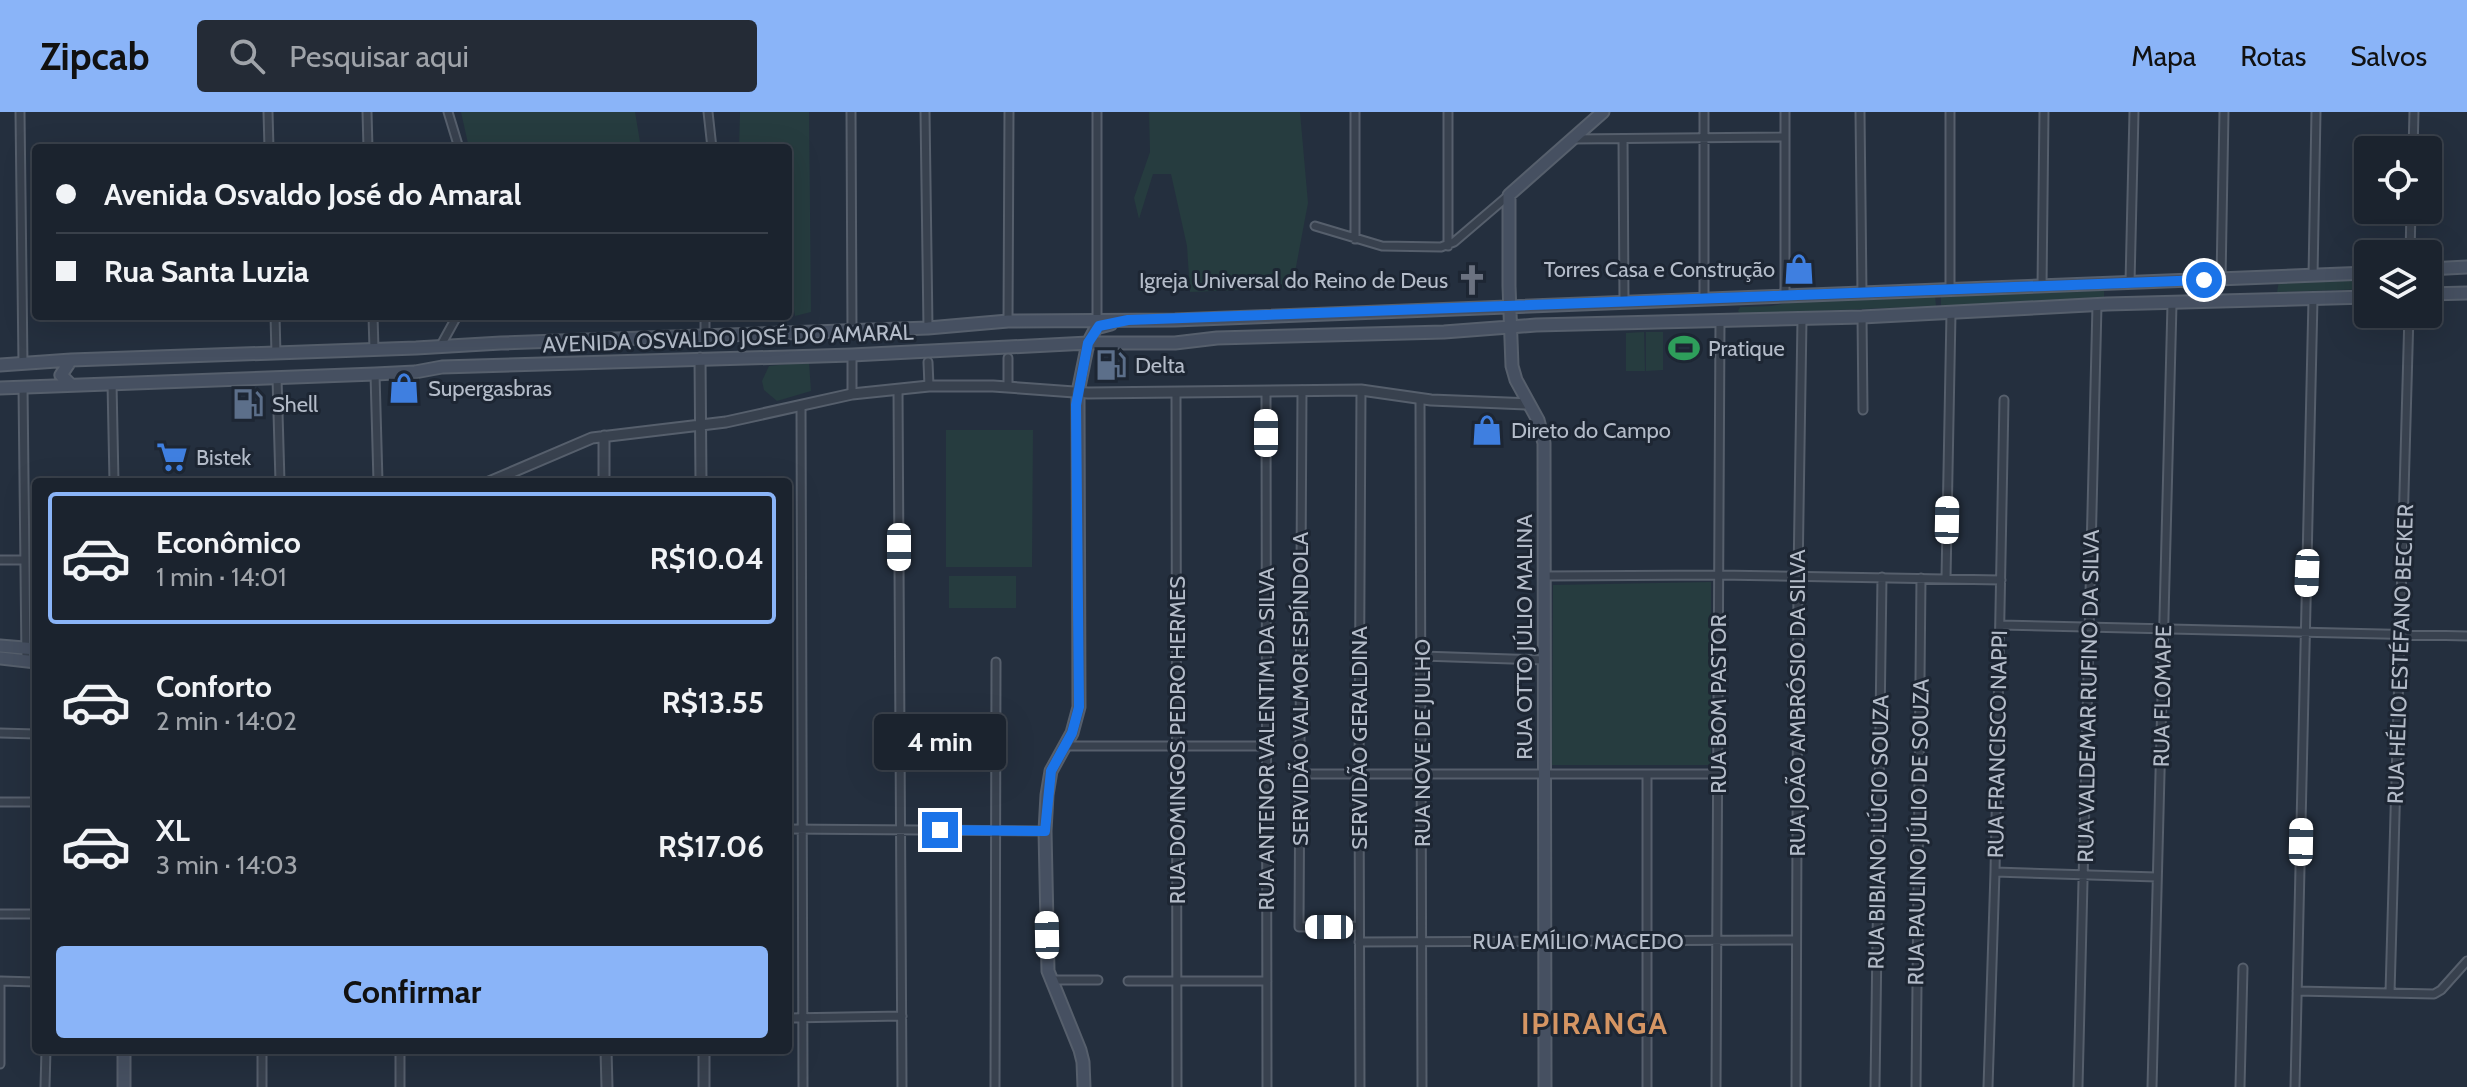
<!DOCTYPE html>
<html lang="pt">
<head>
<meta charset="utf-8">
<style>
  body { margin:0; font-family:Cabin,sans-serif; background:#242b36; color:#f1f3f6; height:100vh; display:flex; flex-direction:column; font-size:30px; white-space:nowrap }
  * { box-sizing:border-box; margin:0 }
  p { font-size:26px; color:#a0a4aa }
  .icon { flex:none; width:44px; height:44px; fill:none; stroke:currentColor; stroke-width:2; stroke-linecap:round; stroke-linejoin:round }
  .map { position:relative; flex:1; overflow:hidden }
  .side { position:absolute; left:32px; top:366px; width:760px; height:576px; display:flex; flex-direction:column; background:#1b232e; border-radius:8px; box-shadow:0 8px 32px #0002,0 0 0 2px #39404a }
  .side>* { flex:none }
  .guide { position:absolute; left:32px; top:32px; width:760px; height:176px; border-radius:8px; box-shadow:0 8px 32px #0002,0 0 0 2px #39404a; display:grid; align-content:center; height:176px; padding:0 24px; background:#1b232e }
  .fabs { position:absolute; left:2354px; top:24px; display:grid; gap:16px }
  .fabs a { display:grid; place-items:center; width:88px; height:88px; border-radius:8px; background:#1b232e; box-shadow:0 8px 32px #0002,0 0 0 2px #39404a; font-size:40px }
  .end { position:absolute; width:36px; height:36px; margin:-18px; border:10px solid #1a73e8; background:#fff; box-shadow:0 0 0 4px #fff }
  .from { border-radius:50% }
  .bubble { position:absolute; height:56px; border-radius:8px; background:#1b232e; box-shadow:0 8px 32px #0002,0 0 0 2px #39404a; font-size:26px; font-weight:800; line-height:56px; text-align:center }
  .car { position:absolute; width:24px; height:48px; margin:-24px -12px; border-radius:10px; box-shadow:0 0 6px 2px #0007; background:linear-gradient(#fff 24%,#345 0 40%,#fff 0 76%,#345 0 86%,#fff 0) }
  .guide b { display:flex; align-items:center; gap:28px; height:76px; font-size:30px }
  .guide b+b { border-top:2px solid #39404a }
  .guide i { width:20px; height:20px; background:#f1f3f6 }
  ul { padding:14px 0 0; list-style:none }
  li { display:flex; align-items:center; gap:24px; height:132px; margin:0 16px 12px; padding:0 8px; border:4px solid transparent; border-radius:8px }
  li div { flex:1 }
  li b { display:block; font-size:30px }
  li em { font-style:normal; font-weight:800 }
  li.on { border-color:#8ab4f8 }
  li>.icon { width:72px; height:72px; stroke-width:1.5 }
  .button { display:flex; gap:16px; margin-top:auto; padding:16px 24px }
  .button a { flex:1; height:92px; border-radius:8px; background:#8ab4f8; color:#111; font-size:32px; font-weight:800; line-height:92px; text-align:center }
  header { display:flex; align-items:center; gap:48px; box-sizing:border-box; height:112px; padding:0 40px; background:#8ab4f8; color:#111 }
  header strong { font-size:38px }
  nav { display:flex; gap:44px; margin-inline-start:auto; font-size:28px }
  .search { width:560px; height:72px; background:#242b36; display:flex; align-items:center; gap:20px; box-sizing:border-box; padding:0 28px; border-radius:8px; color:#a0a4aa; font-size:30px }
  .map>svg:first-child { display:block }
  .green { fill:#263c3f }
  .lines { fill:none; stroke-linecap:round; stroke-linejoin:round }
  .minor-casing { stroke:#565f6c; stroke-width:11 }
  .tertiary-casing { stroke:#565f6c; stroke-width:13 }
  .secondary-casing { stroke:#565f6c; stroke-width:15 }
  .minor { stroke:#38414e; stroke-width:7 }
  .tertiary { stroke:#38414e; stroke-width:9 }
  .secondary { stroke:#465061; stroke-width:11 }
  .route { stroke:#1a73e8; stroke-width:10 }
  .labels { text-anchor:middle; stroke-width:6; stroke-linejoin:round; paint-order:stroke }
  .poi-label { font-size:22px; fill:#b4bcc9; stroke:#1d2633; text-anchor:start }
  .street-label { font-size:22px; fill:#b4bcc9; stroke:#1d2633 }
  .district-label { font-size:30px; font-weight:bold; letter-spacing:2px; fill:#d59563; stroke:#1d2633 }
</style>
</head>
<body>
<header>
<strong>Zipcab</strong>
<div class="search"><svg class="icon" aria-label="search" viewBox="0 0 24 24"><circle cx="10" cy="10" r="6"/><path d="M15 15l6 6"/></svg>Pesquisar aqui</div>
<nav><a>Mapa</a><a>Rotas</a><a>Salvos</a></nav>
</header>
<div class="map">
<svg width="2467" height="975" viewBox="0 0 2467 975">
  <rect width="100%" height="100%" fill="#242f3e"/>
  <path class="green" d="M 461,0 L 635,0 L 641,36 L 469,36 Z
    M 740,0 L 809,0 L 811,200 L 795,204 L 792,184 L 788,177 L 788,36 L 739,36 Z
    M 1149,0 L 1300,0 L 1308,91 L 1292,176 L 1190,180 L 1187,134 L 1171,62 L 1153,62 L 1139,107 L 1134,86 L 1150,40 Z
    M 2368,165 L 2368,177 L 2277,180 L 2279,169 Z
    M 2104,176 L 2104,188 L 1941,195 L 1941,183 Z
    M 1935,184 L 1936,194 L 1741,202 L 1738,199 L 1740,195 L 1771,194 L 1805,188 Z
    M 1644,220 L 1645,259 L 1626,259 L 1626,221 Z
    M 1646,220 L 1663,220 L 1663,258 L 1646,259 Z
    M 809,250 L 811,279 L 777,289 L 764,278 L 762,269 L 769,254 Z
    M 946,318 L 1033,318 L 1032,455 L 946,455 Z
    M 949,464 L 1016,464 L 1016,496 L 949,496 Z
    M 1711,470 L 1711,653 L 1552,653 L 1553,473 Z"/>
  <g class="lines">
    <defs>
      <path id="minor" d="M 20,0 L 23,252
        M 268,0 L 269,36
        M 367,0 L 368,36
        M 448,0 L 459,36
        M 708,0 L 712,36
        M 851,0 L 852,218
        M 925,0 L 928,216
        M 1704,0 L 1704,187
        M 1860,0 L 1862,181
        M 1950,0 L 1950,178
        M 1572,27 L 1785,25
        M 1623,27 L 1624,189
        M 2413,38 L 2414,0
        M 1315,114 L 1382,134 L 1441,135 L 1454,130 L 1509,83
        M 1355,127 L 1355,0
        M 1448,134 L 1448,0
        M 2410,142 L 2411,98
        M 2313,164 L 2316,0
        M 2221,168 L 2224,0
        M 2130,171 L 2134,0
        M 2042,175 L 2044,0
        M 1785,184 L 1785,0
        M 275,204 L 276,242
        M 373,204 L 374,237
        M 1862,205 L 1863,298
        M 1097,208 L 1097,0
        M 1008,209 L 1009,0
        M 705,224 L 705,204
        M 440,235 L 457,204
        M 1008,246 L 1008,275
        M 928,250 L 929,274
        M 375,262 L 378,370
        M 277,266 L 280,370
        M 112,271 L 114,370
        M 23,275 L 26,549
        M 898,278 L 902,975
        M 1302,278 L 1299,815 L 1359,814
        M 1266,279 L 1267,975
        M 1176,281 L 1177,975
        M 852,282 L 852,243
        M 1420,287 L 1422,975
        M 801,295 L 803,975
        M 0,448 L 25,448
        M 1544,464 L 1719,463 L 2001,468
        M 1946,466 L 1951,201
        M 2000,513 L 2467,524
        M 1422,544 L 1544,548
        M 0,621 L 36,622
        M 1064,634 L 1266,634
        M 1300,662 L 1717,662
        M 0,690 L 36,690
        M 788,717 L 1045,719
        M 1995,760 L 2157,765
        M 0,802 L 36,802
        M 1359,830 L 1796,828
        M 1050,868 L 1098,868
        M 0,869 L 0,952
        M 1,869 L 36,870
        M 1128,869 L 1267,869
        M 2297,879 L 2434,882 L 2441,878 L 2467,849
        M 2390,881 L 2409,202
        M 788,906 L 902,904
        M 45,975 L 46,938
        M 262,975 L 262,938
        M 400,975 L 400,938
        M 995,975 L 996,550
        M 1360,975 L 1359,662 L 1361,278
        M 1647,975 L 1647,662
        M 1716,975 L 1720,209
        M 1796,975 L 1798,464 L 1802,207
        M 1875,975 L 1882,465
        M 1916,975 L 1921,466
        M 1988,975 L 1995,760 L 2004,288
        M 2078,975 L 2097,193
        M 2152,975 L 2172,192
        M 2240,975 L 2243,856
        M 2295,975 L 2313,187"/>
      <path id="tertiary" d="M 700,246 L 701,370
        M 604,324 L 604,370
        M 489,370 L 592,326 L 726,310 L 852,282 L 929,274 L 993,274 L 1088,281 L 1361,278 L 1431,288 L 1529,292
        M 606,938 L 607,975
        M 704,938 L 704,975"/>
      <path id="secondary" d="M 2428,157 L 2467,155
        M 2428,182 L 2467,181
        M 0,253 L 71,248 L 416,236 L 501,231 L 928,216 L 1008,209 L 1175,208 L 2368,161
        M 70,272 L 61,263 L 71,248
        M 0,276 L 375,262 L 415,260 L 442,255 L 852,243 L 1088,231 L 1175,231 L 1217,226 L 1444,220 L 1536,213 L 1862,205 L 2107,192 L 2368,185
        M 0,534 L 36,537
        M 0,546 L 36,550
        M 124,975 L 124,938
        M 1084,975 L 1083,950 L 1080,938 L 1048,859 L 1045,719 L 1047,683 L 1051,659 L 1072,621 L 1079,595 L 1078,280 L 1088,231 L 1096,216 L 1111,212
        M 1545,975 L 1544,331 L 1538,308 L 1516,268 L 1512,254 L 1509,174 L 1509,83 L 1603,0"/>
    </defs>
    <use href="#minor" class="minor-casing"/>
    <use href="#tertiary" class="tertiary-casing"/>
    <use href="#secondary" class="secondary-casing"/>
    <use href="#minor" class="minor"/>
    <use href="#tertiary" class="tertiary"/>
    <use href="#secondary" class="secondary"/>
  </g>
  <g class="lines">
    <path class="route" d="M 940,718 L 1045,719 L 1051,659 L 1072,621 L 1079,595 L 1076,293 L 1088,231 L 1099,214 L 1128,208 L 2204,168"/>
  </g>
  <defs>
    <symbol id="shop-bare" viewBox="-9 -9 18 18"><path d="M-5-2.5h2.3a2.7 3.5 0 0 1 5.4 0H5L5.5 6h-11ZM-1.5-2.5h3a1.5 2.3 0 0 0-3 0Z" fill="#3f7fe0" stroke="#1d2633" stroke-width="2.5" paint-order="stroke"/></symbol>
    <symbol id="church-bare" viewBox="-9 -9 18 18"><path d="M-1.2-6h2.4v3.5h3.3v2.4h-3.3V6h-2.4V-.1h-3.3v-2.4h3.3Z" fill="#6b7280" stroke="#1d2633" stroke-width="2.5" paint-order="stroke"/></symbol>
    <symbol id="stadium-bare" viewBox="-9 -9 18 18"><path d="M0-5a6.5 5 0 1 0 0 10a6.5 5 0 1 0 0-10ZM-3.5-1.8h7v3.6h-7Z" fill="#2e9e5b" stroke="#1d2633" stroke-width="2.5" paint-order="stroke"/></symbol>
    <symbol id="fuel-bare" viewBox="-9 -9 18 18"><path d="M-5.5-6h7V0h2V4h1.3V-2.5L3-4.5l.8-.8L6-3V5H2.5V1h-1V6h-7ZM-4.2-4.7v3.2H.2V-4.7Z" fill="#5c6f8a" stroke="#1d2633" stroke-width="2.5" paint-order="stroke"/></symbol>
    <symbol id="supermarket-bare" viewBox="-9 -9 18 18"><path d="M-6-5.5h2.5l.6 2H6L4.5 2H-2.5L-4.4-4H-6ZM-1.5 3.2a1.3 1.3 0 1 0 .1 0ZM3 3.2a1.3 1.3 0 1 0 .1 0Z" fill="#3f7fe0" stroke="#1d2633" stroke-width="2.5" paint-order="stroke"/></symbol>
  </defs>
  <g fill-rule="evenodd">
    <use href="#shop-bare" x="1777" y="135" width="44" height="44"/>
    <use href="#church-bare" x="1450" y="146" width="44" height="44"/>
    <use href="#stadium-bare" x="1662" y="214" width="44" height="44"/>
    <use href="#fuel-bare" x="1089" y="231" width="44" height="44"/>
    <use href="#shop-bare" x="382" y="254" width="44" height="44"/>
    <use href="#fuel-bare" x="226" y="270" width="44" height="44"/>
    <use href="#shop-bare" x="1465" y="296" width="44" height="44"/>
    <use href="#supermarket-bare" x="150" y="323" width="44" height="44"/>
  </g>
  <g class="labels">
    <g class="poi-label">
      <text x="1775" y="165" text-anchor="end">Torres Casa e Construção</text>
      <text x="1448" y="176" text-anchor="end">Igreja Universal do Reino de Deus</text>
      <text x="1708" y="244">Pratique</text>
      <text x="1135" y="261">Delta</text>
      <text x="428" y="284">Supergasbras</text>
      <text x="272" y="300">Shell</text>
      <text x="1511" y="326">Direto do Campo</text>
      <text x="196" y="353">Bistek</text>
    </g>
    <g class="street-label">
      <text transform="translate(728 226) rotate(-2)" y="8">AVENIDA OSVALDO JOSÉ DO AMARAL</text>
      <text transform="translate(1524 525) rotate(-90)" y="8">RUA OTTO JÚLIO MALINA</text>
      <text transform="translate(2400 542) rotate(-88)" y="8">RUA HÉLIO ESTÉFANO BECKER</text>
      <text transform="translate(1300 577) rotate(-90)" y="8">SERVIDÃO VALMOR ESPÍNDOLA</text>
      <text transform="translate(2088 584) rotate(-89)" y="8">RUA VALDEMAR RUFINO DA SILVA</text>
      <text transform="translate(2162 584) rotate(-89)" y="8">RUA FLOMAPE</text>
      <text transform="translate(1797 591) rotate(-90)" y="8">RUA JOÃO AMBRÓSIO DA SILVA</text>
      <text transform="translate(1718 592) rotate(-90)" y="8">RUA BOM PASTOR</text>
      <text transform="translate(1359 626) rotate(-90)" y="8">SERVIDÃO GERALDINA</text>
      <text transform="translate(1266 627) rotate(-90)" y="8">RUA ANTENOR VALENTIM DA SILVA</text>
      <text transform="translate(1177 628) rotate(-90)" y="8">RUA DOMINGOS PEDRO HERMES</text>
      <text transform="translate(1422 631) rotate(-90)" y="8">RUA NOVE DE JULHO</text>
      <text transform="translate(1997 632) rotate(-89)" y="8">RUA FRANCISCO NAPPI</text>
      <text transform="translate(1878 720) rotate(-89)" y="8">RUA BIBIANO LÚCIO SOUZA</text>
      <text transform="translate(1918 720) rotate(-89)" y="8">RUA PAULINO JÚLIO DE SOUZA</text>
      <text x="1578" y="837">RUA EMÍLIO MACEDO</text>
    </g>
    <g class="district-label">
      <text x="1595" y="922">IPIRANGA</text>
    </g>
  </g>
</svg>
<div class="fabs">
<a><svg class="icon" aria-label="locate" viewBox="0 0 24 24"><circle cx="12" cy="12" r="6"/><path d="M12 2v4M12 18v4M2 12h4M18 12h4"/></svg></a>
<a><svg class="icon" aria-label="layers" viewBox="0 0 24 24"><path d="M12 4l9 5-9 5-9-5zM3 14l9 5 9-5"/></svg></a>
</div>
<i class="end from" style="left:2204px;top:168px"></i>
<i class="end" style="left:940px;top:718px"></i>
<div class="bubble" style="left:874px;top:602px;width:132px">4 min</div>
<i class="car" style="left:1266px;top:321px;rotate:0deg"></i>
<i class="car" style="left:1947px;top:408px;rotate:1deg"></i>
<i class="car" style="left:899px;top:435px;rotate:180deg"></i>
<i class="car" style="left:2307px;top:461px;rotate:182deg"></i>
<i class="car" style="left:2301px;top:730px;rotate:1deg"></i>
<i class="car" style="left:1329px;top:815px;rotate:270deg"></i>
<i class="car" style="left:1047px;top:823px;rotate:359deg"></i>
<div class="guide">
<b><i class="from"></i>Avenida Osvaldo José do Amaral</b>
<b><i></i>Rua Santa Luzia</b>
</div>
<section class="side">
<ul>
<li class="on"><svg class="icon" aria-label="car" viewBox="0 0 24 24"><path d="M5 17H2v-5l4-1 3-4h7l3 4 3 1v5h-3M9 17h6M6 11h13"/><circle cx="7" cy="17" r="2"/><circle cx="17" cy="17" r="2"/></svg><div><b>Econômico</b><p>1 min · 14:01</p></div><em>R$10.04</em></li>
<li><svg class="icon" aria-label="car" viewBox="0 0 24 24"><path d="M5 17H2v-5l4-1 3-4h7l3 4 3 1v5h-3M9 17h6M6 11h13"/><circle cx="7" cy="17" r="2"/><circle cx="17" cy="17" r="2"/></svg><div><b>Conforto</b><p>2 min · 14:02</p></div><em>R$13.55</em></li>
<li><svg class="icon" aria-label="car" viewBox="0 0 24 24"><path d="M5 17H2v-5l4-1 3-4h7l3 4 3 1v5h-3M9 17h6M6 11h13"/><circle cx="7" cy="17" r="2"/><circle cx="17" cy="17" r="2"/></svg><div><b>XL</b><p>3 min · 14:03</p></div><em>R$17.06</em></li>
</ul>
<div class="button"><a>Confirmar</a></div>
</section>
</div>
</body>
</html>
